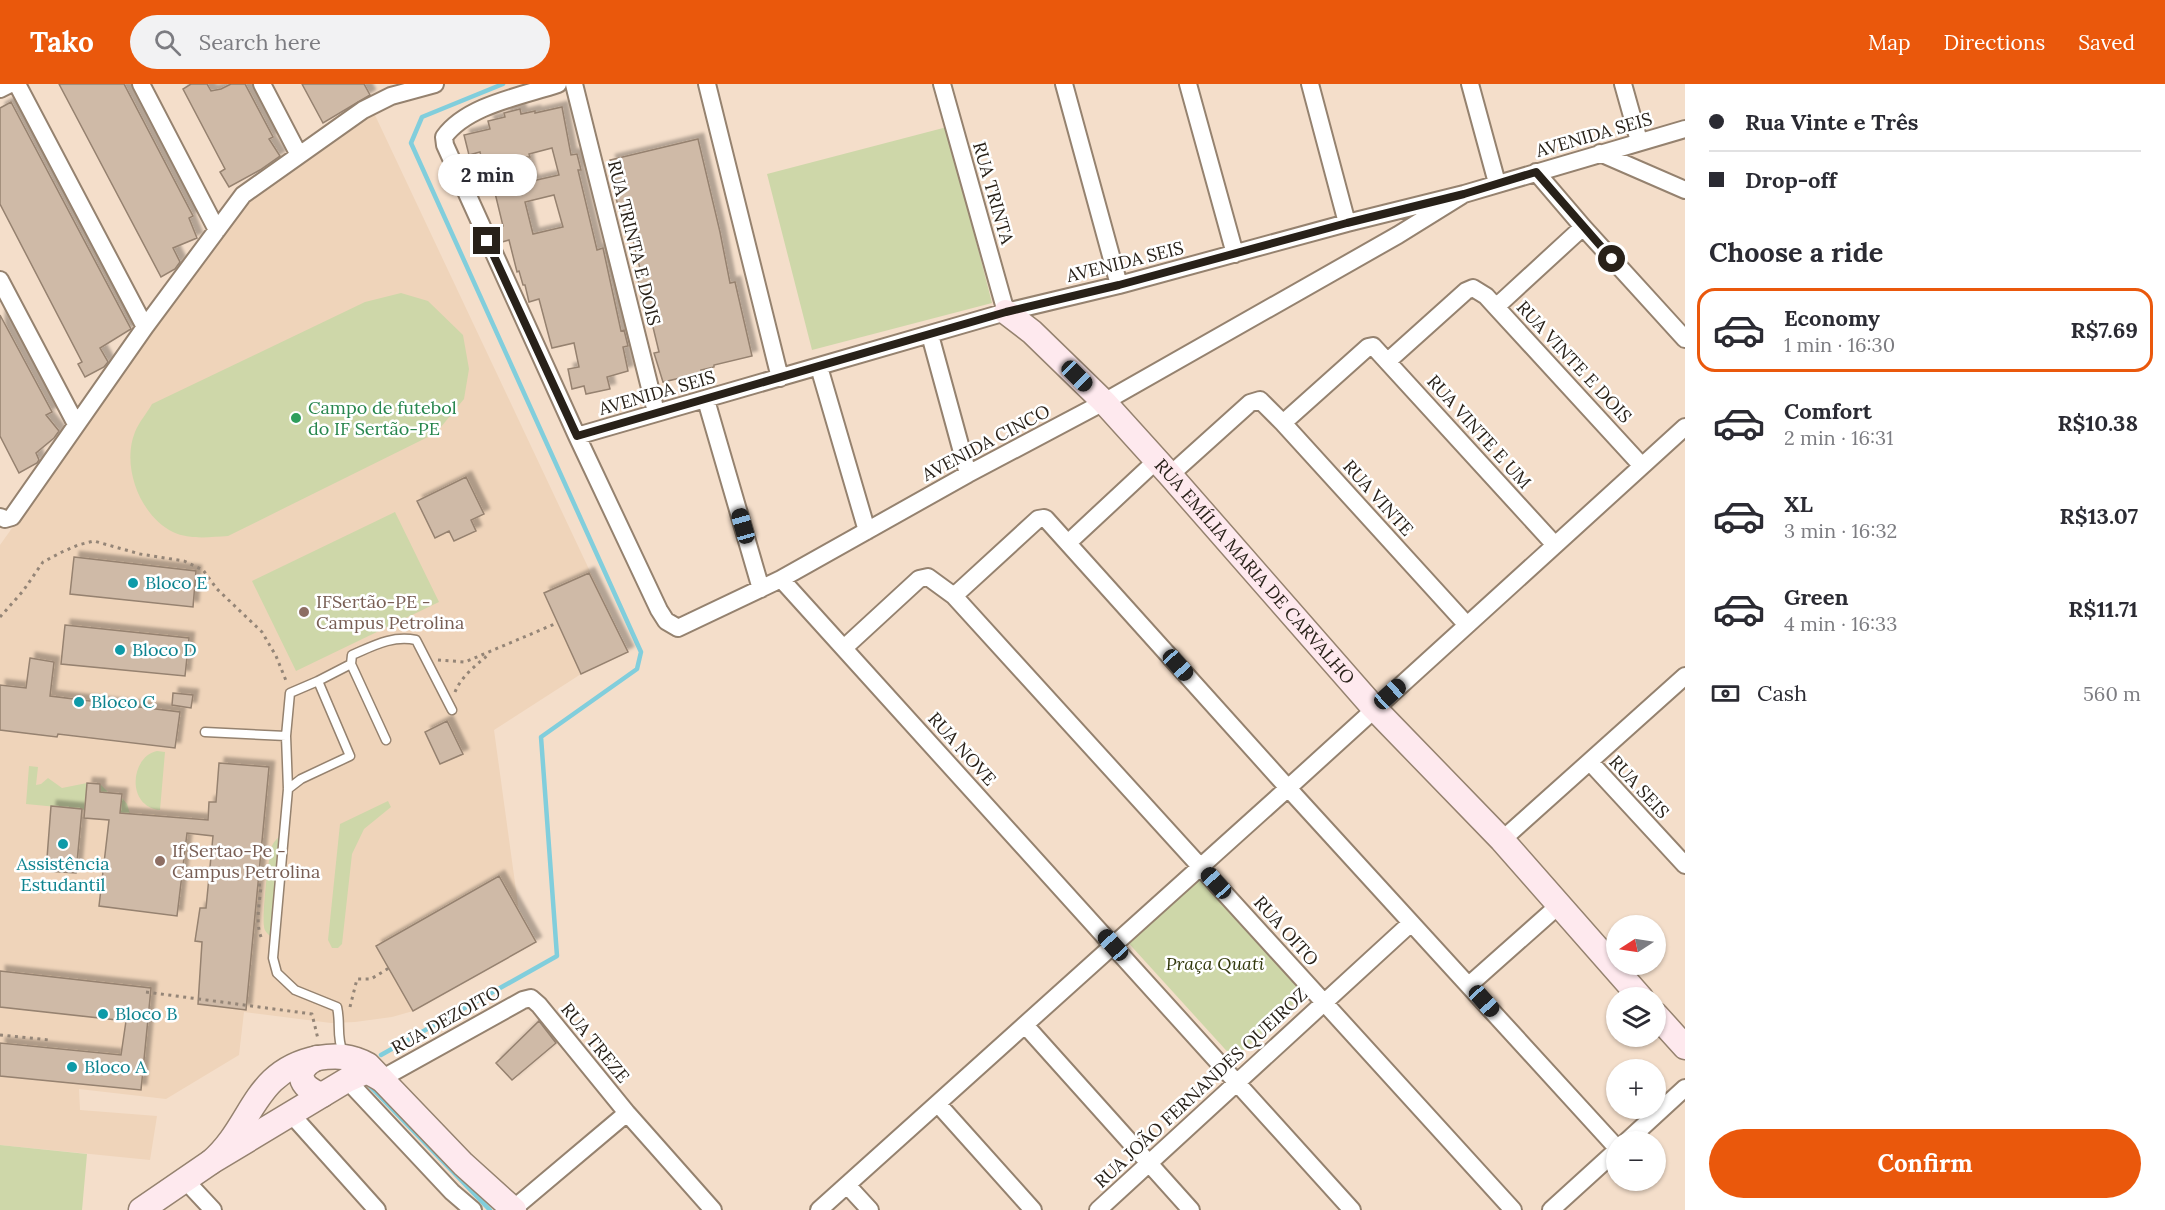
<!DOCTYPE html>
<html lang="en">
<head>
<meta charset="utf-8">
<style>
  body { margin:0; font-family:Lora,serif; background:#f2f2f3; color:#2b2b33; height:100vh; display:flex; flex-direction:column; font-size:22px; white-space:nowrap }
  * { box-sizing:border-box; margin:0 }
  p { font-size:20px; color:#7c7c81 }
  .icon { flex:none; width:33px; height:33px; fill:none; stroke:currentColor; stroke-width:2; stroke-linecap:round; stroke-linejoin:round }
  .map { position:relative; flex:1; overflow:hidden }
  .details { display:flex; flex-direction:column; background:#fff; width:480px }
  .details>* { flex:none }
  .banner { display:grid; align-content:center; height:132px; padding:0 24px; background:#fff }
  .needle { width:39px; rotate:258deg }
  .controls { position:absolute; left:1606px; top:831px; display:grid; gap:12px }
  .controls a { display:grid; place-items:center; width:60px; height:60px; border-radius:50%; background:#fff; box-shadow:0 2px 4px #0004; font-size:30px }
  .end { position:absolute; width:27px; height:27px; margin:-14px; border:8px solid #282119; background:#fff; box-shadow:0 0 0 3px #fff }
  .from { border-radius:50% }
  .bubble { position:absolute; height:42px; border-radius:21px; background:#fff; box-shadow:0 2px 4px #0004; font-size:20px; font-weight:700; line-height:42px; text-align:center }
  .car { position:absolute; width:18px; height:36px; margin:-18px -9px; border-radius:8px; box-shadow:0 0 4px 2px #0007; background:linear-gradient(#222 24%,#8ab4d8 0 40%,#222 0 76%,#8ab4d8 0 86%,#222 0) }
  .banner b { display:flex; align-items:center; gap:21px; height:57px; font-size:22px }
  .banner b+b { border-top:2px solid #e1e1e2 }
  .banner i { width:15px; height:15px; background:#2b2b33 }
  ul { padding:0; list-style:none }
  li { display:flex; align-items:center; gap:18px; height:84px; margin:0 12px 9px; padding:0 12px; border:3px solid transparent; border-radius:18px }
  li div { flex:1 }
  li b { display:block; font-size:22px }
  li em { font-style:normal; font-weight:700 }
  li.on { border-color:#ea580c }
  li>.icon { width:54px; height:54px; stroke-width:1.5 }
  h2 { padding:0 24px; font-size:27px; line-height:72px }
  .pay { display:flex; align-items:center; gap:15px; height:66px; padding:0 24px; font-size:22px }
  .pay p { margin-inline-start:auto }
  .primary-button { display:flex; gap:12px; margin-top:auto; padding:12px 24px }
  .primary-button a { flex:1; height:69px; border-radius:36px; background:#ea580c; color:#fff; font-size:24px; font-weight:700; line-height:69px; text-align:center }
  header { display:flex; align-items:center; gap:36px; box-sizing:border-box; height:84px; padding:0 30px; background:#ea580c; color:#fff }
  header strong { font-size:28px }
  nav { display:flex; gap:33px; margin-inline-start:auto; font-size:21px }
  .search { width:420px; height:54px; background:#f2f2f3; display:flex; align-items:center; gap:15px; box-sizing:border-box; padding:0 21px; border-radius:33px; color:#7c7c81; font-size:22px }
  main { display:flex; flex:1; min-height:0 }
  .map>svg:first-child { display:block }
  .built { fill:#efd4ba }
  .green { fill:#ced7a9 }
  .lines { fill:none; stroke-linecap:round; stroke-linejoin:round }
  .stream { stroke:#81cedc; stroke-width:4.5 }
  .building { fill:#cfbaa7; stroke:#968270; stroke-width:1.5; fill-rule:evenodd; filter:url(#shadow) }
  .lane-casing { stroke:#95826f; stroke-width:11 }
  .street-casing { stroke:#95826f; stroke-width:20 }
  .secondary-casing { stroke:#95826f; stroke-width:27 }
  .path { stroke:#948577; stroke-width:3; stroke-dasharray:3 4.5; stroke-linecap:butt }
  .lane { stroke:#fff; stroke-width:8 }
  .street { stroke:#fff; stroke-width:16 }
  .secondary { stroke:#fee9ee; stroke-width:24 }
  .route { stroke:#282119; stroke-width:8 }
  .leisure-dot { fill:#2e9e5b; stroke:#fff; stroke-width:2 }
  .culture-dot { fill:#0f9aa8; stroke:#fff; stroke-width:2 }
  .education-dot { fill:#8d6e63; stroke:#fff; stroke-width:2 }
  .labels { text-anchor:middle; stroke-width:5; stroke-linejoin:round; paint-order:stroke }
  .street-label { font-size:18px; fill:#282119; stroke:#fff }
  .leisure-label { font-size:18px; fill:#27864d; stroke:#fff; text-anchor:start }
  .culture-label { font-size:18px; fill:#0d838f; stroke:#fff; text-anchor:start }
  .education-label { font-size:18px; fill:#785e54; stroke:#fff; text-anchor:start }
  .park-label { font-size:18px; font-style:italic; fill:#33390d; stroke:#fff }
</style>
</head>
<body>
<header>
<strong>Tako</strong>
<div class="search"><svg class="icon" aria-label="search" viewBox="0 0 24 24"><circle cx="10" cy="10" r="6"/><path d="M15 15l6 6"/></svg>Search here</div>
<nav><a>Map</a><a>Directions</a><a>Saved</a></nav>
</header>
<main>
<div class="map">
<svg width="1685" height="1126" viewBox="0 0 1685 1126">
  <defs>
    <filter id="shadow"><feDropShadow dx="5.5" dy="-5.5" stdDeviation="1.5" flood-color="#0004"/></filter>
  </defs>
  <rect width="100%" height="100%" fill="#f4deca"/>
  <path class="built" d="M 374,29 L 628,568 L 581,590 L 494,646 L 519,828 L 536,858 L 413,927 L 392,933 L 355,938 L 331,939 L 244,928 L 239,971 L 166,1015 L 79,1005 L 80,1026 L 157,1032 L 150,1076 L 0,1061 L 0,461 L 242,121 L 338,56 Z"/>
  <path class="green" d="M 947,43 L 992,219 L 812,266 L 767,90 Z
    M 401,209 L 428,217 L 463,251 L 469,285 L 464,315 L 436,349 L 228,452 C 210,453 190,456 173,448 C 140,432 121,382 135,348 C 139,338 147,329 152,320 L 365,218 Z
    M 395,428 L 439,518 L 296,587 L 252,497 Z
    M 157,667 L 165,668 L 160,726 C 125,722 131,672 157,667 Z
    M 29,682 L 38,683 L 36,701 L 41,700 L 48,694 L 62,704 L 87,699 L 86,711 L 99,712 L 100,700 L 121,721 L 122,714 L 127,720 L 130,730 L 26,720 Z
    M 388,717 L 391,723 L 364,745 L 352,770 L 342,860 L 338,864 L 332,864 L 328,856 L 340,740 Z
    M 282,751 L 271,853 C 268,850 264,847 264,842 C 262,833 268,776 271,766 C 272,759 276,755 282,751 Z
    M 1196,786 L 1306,908 L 1234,975 L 1123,853 Z
    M 0,1061 L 87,1070 L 82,1126 L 0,1126 Z"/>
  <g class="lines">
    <path class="stream" d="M 381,971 L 557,872 L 541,653 L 637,585 L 641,568 L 411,59 L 422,33 L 503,0
      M 367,999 L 490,1126"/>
  </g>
  <path class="building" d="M 59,0 L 124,0 L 193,132 L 189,134 L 197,154 L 173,164 L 180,178 L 175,185 L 161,193 Z
    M 191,0 L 207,0 L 211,7 L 221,5 L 231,0 L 245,0 L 273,53 L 269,55 L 280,72 L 260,86 L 229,103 L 220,88 L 225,85 L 183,5 Z
    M 302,0 L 364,0 L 370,11 L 323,39 Z
    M 11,18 L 131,245 L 100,264 L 108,278 L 104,283 L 85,293 L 78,280 L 82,278 L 0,120 L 0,24 Z
    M 562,23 L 571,71 L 577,70 L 581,86 L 578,86 L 597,166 L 603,164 L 621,247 L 624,246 L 628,262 L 623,263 L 628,287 L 607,293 L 610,305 L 586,310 L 584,302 L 572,305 L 568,285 L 579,283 L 574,259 L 552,264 L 539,215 L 529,218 L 525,201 L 523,201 L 519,187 L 517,188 L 509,156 L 502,158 L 498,143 L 503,142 L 495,109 L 506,106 L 498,73 L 482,77 L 480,68 L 469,71 L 464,51 L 490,45 L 488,37 L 505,33 L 504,29 L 520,25 L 521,30 L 535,27 L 535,29 ZM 552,64 L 559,91 L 532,97 L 527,73 L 530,73 L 529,70 ZM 554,111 L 563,143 L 533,150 L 525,118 Z
    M 698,55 L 720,148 L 730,199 L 735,198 L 752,272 L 714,281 L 714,283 L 701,286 L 702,289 L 663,298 L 654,269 L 659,268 L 652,239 L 647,238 L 643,222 L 637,190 L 641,189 L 626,127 L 620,128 L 615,111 L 618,110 L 610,76 Z
    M 0,231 L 52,328 L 46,331 L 59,347 L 54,354 L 36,369 L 39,376 L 37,379 L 19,389 L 0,352 Z
    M 466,393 L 484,430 L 471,436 L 476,447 L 454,457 L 449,447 L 435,454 L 417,417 Z
    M 74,473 L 196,487 L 193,523 L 70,510 Z
    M 589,489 L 628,568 L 581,590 L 544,509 Z
    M 65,541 L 189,554 L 185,592 L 61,580 Z
    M 30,574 L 54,578 L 50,612 L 180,628 L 175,664 L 58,650 L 57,653 L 0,646 L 0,601 L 26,604 Z
    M 173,609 L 193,611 L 191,624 L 172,621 Z
    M 447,637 L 463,670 L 440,680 L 425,648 Z
    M 219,679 L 269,683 L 246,926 L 198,920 L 202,858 L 195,857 L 200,824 L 206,824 L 213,752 L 187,749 L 177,832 L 99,822 L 109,736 L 84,734 L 87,699 L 100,700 L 100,708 L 122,710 L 120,729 L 208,736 L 209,718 L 216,718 Z
    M 51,722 L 82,725 L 76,789 L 46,787 Z
    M 499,792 L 536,858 L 413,927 L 376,862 Z
    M 0,887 L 151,904 L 141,1006 L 0,992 L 0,959 L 121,971 L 126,937 L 0,923 Z
    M 539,937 L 556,959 L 512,996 L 496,979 Z"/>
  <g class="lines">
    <defs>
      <path id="lane" d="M 351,580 L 352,571 C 373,562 392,551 416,556 L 452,626
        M 318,597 L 351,580 L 386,656
        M 205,648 L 286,652
        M 288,705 L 301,695 L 350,672 L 318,597 L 290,609 L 286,652 L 288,705 L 273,874 L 277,889 L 295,906 L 337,923 C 341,940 336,952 343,969"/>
      <path id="street" d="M 17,0 L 145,243
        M 141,0 L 217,146
        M 262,0 L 299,71
        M 558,0 C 522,12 467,21 444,53 L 445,61 L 577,352 L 659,526 L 666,537 L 678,544 L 781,495 L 968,390 L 1104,318 L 1398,151 L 1464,110
        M 574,0 L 656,328
        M 707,0 L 780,294
        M 942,0 L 1006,228
        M 1064,0 L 1119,201
        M 1188,0 L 1235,170
        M 1310,0 L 1347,139
        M 1470,0 L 1497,99
        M 1623,0 L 1639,57
        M 0,5 L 10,0
        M 1600,69 L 1685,106
        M 1536,88 L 1583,143 L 1685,255
        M 0,196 L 76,340
        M 1496,223 L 1583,143
        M 930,251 L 968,390
        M 1388,277 L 1466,207 L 1473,204 L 1486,212 L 1496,223 L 1642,382
        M 819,283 L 867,447
        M 706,316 L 761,505
        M 1283,339 L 1368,263 L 1373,262 L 1555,461
        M 577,352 L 1006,228 L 1119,201 L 1347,139 L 1464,110 L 1685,45
        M 1170,391 L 1250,319 L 1260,316 L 1283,339 L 1466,540
        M 0,433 L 5,435 L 12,433 L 145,243 L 243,111 L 363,26 L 391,12 L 435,0
        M 1069,458 L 1157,376
        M 781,495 L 1352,1126
        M 954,512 L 1038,435 L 1044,434 L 1046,435 L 1288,704 L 1617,1064
        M 844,564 L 919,495 L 928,493 L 954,512 L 1513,1126
        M 1590,678 L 1685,781
        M 1502,756 L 1685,592
        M 1469,901 L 1558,822
        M 1025,941 L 1191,1126
        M 381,995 L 523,916 L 531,914 L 539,921 L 627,1029 L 713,1126
        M 347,996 L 452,1108 L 473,1126
        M 938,1020 L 1033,1126
        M 291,1030 L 377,1126
        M 1626,1058 L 1685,1004
        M 185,1096 L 213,1126
        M 847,1101 L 870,1126
        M 513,1125 L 627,1029
        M 819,1126 L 1288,704 L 1685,343
        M 1098,1126 L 1411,839
        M 1551,1126 L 1617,1066"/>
      <g id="secondary">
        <path id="s1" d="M 1006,228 L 1032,248 L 1104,318 L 1170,391 L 1374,624 L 1502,756 L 1641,914"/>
        <path d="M 1656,931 L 1685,963"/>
        <path d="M 317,974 C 293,985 299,1004 322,1011"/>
        <path d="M 211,1078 C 254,1041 252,987 318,974 C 337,971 351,972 368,981 L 463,1080 L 514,1126"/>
        <path d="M 141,1126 L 211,1078 L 347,996 L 367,987 L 381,995"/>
      </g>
    </defs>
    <use href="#lane" class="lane-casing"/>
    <use href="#street" class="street-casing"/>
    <use href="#secondary" class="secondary-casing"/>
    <path class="path" d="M 0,533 L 23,507 L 43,478 L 62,468 L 78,461 L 94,457 L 140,470 L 184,477 L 203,486 L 217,505 L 262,548 L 276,572 L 287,599
      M 438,576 L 465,578 L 557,539
      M 455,608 C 461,593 475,582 488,571
      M 258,801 L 261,801 C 260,819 254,841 263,857
      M 146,908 L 312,930 L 318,955
      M 350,923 L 357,895 L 371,895 L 389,884
      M 0,951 L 49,956"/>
    <use href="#lane" class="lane"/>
    <use href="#street" class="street"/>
    <use href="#secondary" class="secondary"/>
  </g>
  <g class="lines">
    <path class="route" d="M 487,157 L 577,352 L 1006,228 L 1119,201 L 1347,139 L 1464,110 L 1536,88 L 1612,175"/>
  </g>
  <circle class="leisure-dot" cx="296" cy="334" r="6"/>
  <g class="culture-dot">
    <circle cx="133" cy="499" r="6"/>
    <circle cx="120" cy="566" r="6"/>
    <circle cx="79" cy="618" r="6"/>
    <circle cx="63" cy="760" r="6"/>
    <circle cx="103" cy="930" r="6"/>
    <circle cx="72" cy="983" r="6"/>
  </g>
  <g class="education-dot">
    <circle cx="304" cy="528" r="6"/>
    <circle cx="160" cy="777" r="6"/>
  </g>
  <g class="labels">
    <g class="street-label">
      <text transform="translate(1594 51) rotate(-16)" y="6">AVENIDA SEIS</text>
      <text transform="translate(993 109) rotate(74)" y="6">RUA TRINTA</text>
      <text transform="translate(634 159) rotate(76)" y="6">RUA TRINTA E DOIS</text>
      <text transform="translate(1125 178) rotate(-14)" y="6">AVENIDA SEIS</text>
      <text transform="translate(1574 278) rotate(47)" y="6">RUA VINTE E DOIS</text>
      <text transform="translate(657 309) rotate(-16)" y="6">AVENIDA SEIS</text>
      <text transform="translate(1479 348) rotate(48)" y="6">RUA VINTE E UM</text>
      <text transform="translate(986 359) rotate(-28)" y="6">AVENIDA CINCO</text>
      <text transform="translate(1378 414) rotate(48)" y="6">RUA VINTE</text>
      <text dy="6" stroke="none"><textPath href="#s1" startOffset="360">RUA EMÍLIA MARIA DE CARVALHO</textPath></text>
      <text transform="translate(962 665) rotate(48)" y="6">RUA NOVE</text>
      <text transform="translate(1639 703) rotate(47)" y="6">RUA SEIS</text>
      <text transform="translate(1286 847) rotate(48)" y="6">RUA OITO</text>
      <text transform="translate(446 936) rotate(-29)" y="6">RUA DEZOITO</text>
      <text transform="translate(595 959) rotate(51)" y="6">RUA TREZE</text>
      <text transform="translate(1201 1004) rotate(-43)" y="6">RUA JOÃO FERNANDES QUEIROZ</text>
    </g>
    <g class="leisure-label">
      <text x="308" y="330">Campo de futebol<tspan x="308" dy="21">do IF Sertão-PE</tspan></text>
    </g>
    <g class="culture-label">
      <text x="145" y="505">Bloco E</text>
      <text x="132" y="572">Bloco D</text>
      <text x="91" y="624">Bloco C</text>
      <text x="63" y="786" text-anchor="middle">Assistência<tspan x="63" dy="21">Estudantil</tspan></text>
      <text x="115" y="936">Bloco B</text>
      <text x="84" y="989">Bloco A</text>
    </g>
    <g class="education-label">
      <text x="316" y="524">IFSertão-PE -<tspan x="316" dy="21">Campus Petrolina</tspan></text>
      <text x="172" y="773">If Sertao-Pe -<tspan x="172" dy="21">Campus Petrolina</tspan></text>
    </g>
    <g class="park-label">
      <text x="1215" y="886">Praça Quati</text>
    </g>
  </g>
</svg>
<div class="controls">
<a><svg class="needle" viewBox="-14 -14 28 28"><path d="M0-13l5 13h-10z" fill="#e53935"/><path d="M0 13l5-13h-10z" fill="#7c7c81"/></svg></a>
<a><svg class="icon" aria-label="layers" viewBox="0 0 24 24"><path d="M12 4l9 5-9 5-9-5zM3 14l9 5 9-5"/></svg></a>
<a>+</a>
<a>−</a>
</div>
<i class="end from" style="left:1612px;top:175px"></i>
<i class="end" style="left:487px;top:157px"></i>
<div class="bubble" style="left:438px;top:70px;width:99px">2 min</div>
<i class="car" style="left:1077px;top:292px;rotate:135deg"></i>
<i class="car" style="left:743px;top:442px;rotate:344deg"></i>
<i class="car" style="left:1178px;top:581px;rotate:138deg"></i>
<i class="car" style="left:1390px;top:610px;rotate:48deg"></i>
<i class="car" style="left:1216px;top:799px;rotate:318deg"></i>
<i class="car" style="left:1113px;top:861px;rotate:318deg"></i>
<i class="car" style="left:1484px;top:917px;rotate:138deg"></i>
</div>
<section class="details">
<div class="banner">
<b><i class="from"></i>Rua Vinte e Três</b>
<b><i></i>Drop-off</b>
</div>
<h2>Choose a ride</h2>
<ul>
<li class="on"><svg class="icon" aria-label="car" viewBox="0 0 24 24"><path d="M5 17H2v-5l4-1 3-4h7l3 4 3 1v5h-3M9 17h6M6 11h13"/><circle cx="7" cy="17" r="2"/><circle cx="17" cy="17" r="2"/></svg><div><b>Economy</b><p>1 min · 16:30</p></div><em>R$7.69</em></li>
<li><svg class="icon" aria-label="car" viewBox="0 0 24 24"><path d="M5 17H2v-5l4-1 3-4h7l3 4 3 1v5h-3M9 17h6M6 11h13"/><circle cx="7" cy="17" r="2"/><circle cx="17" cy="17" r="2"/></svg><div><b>Comfort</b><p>2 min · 16:31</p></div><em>R$10.38</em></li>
<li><svg class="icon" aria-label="car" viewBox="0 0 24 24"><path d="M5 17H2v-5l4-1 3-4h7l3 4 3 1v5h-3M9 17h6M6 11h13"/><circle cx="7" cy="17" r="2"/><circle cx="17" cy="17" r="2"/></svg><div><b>XL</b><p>3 min · 16:32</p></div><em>R$13.07</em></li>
<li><svg class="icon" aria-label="car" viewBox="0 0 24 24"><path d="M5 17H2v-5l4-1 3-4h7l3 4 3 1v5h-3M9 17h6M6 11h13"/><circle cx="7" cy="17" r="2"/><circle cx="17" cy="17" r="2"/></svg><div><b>Green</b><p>4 min · 16:33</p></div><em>R$11.71</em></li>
</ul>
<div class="pay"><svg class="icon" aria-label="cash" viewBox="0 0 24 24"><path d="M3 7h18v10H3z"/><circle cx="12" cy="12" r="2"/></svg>Cash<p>560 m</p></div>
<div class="primary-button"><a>Confirm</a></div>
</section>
</main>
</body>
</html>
